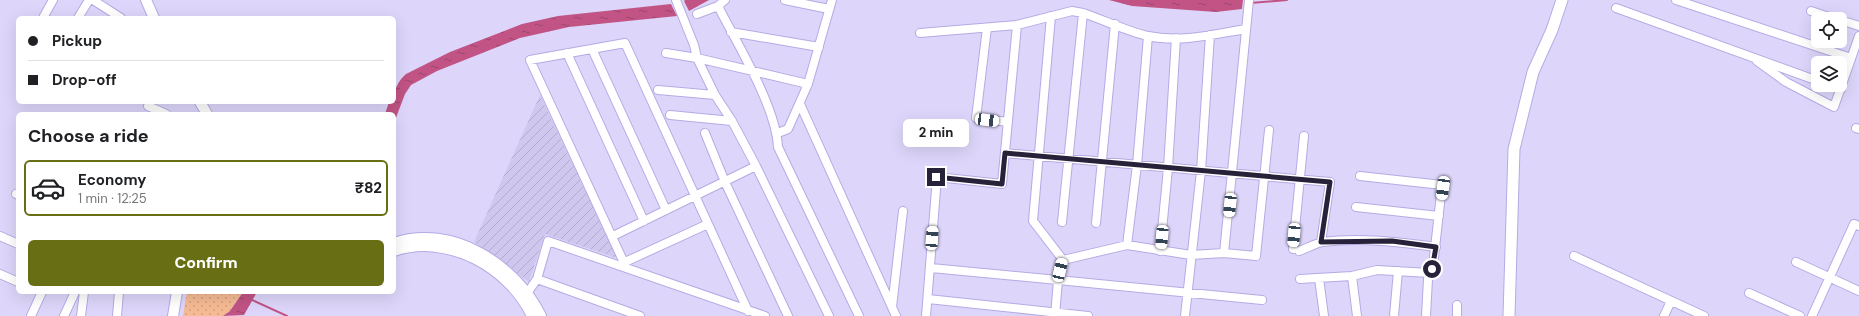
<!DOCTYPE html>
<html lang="en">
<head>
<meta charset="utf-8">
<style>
  body { margin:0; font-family:"DM Sans",sans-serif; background:#f6f6f6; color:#202124; height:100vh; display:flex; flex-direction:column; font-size:15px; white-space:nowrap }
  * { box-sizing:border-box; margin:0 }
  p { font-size:13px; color:#757577 }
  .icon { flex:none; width:22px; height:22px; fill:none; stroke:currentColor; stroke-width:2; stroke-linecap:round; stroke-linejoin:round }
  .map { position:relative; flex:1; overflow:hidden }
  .panel { position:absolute; left:16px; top:112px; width:380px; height:182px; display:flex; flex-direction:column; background:#fff; border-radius:6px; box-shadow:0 4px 16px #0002 }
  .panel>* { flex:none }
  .banner { position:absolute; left:16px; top:16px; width:380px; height:88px; border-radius:6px; box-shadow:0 4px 16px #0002; display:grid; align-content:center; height:88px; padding:0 12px; background:#fff }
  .controls { position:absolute; left:1811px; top:12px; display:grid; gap:8px }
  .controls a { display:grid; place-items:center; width:36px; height:36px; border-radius:6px; background:#fff; box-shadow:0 4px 16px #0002; font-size:20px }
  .end { position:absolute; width:18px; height:18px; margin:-9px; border:5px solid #272239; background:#fff; box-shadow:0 0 0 2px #fff }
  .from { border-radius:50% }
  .bubble { position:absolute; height:28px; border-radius:6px; background:#fff; box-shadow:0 4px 16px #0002; font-size:13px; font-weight:800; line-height:28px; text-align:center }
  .car { position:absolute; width:12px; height:24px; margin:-12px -6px; border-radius:5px; box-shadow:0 0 3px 1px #0007; background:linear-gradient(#fff 24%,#345 0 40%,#fff 0 76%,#345 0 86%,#fff 0) }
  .banner b { display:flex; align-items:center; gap:14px; height:38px; font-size:15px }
  .banner b+b { border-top:1px solid #e0e0e0 }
  .banner i { width:10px; height:10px; background:#202124 }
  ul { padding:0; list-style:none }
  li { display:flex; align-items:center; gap:12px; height:56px; margin:0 8px 6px; padding:0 4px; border:2px solid transparent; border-radius:6px }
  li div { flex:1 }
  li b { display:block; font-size:15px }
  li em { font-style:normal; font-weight:800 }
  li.current { border-color:#676e14 }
  li>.icon { width:36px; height:36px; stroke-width:1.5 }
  h2 { padding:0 12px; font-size:18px; line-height:48px }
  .cta { display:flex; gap:8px; margin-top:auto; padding:8px 12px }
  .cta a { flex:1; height:46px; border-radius:6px; background:#676e14; color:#fff; font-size:16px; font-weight:800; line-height:46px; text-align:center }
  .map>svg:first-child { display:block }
  .industrial { fill:url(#industrial-furrows) }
  .grass { fill:url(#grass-dots) }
  .water { fill:url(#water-ripples) }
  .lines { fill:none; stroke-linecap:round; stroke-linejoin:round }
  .stream { stroke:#c15485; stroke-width:2 }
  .minor-casing { stroke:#b6aae4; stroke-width:10 }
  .tertiary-casing { stroke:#b6aae4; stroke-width:12 }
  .secondary-casing { stroke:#b6aae4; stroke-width:13 }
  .minor { stroke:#fff; stroke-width:8 }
  .tertiary { stroke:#fff; stroke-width:10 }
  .secondary { stroke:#fff; stroke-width:11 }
  .route { stroke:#272239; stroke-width:5 }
</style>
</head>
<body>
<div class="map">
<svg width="1859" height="316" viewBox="0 0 1859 316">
  <defs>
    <pattern id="industrial-furrows" width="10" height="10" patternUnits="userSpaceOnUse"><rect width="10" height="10" fill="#cfc7ee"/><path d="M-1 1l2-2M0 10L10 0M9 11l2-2" fill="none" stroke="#b2abcd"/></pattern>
    <pattern id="grass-dots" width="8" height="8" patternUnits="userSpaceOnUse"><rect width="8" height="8" fill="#f6bb94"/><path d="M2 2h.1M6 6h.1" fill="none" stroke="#d3a080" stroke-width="1.8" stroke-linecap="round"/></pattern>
    <pattern id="water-ripples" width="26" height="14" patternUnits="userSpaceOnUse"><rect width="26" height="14" fill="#c15485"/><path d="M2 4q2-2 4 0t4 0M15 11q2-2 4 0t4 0" fill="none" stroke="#9d456e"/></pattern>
  </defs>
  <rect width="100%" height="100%" fill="#ddd6fa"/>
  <path class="industrial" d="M 540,95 L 617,258 L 545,234 L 529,282 L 474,242 Z"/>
  <path class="grass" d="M 187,292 L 243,292 L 230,311 L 223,316 L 183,316 Z"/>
  <path class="water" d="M 685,0 L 709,0 L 689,11 L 684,1 Z
    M 1109,0 L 1243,0 L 1242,9 L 1216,12 L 1132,6 Z
    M 671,4 L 677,16 L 569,27 L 520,38 L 437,71 L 411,85 L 405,94 L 394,123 L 394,114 L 385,114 L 389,102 L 394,102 C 394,90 397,82 406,74 L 450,52 L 522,24 L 558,16 Z
    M 243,292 L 257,292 L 244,315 L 223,316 L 230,311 Z"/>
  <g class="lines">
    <path class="stream" d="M 1250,3 L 1287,0
      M 250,299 L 287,316"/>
    <defs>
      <path id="minor" d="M 93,0 L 121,18
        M 676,0 L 694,45 L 697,58 L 715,95 L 732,121 L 756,166 L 829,316
        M 785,0 L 829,9
        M 1676,0 L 1851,58
        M 718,6 C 737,44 776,106 778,147 L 859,316
        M 1616,8 L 1818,81
        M 1811,11 L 1835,19
        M 697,14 L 718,6 L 725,0
        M 44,16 L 53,0
        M 1051,16 L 1033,221 L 1063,260
        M 78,18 L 89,0
        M 1840,20 L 1859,26
        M 987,28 L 976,118 L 1008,122
        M 731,32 L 819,47
        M 920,33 L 1017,25 L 1072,11 L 1083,13 C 1104,20 1126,31 1148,36 C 1180,43 1215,34 1246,29
        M 592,49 L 666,210
        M 567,53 L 644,221
        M 666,53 L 697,58 L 808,84
        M 1757,61 L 1786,82 L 1834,107 L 1859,36
        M 1830,85 L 1841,89
        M 658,90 L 715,95
        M 800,104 L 896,316
        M 148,106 L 166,114
        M 670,115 L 732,121
        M 1856,128 L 1859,129
        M 705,133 L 725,182 L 788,316
        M 778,133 L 788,129 L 808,84 L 832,0
        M 1005,153 L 1330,182 L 1321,242
        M 1360,176 L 1442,185 L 1433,266 L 1428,279 L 1426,316
        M 16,194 L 18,195
        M 1356,207 L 1439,216
        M 1062,222 L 1083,13
        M 1096,223 L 1115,24
        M 0,236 L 18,244
        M 613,236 L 756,166
        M 1127,245 L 1137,165 L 1148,36
        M 1293,249 L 1304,136
        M 1160,251 L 1168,168 L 1176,38
        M 1299,251 C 1307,248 1315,244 1322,242 C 1360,237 1399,242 1436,247
        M 1224,253 L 1249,0
        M 1574,256 L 1704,316
        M 625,262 L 708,224
        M 1796,262 L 1859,291
        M 626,267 L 530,60 L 625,43 L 748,311
        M 931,268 L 1058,280 L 1055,316
        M 0,274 L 18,282
        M 1352,276 L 1357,316
        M 1319,278 L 1324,316
        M 537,279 L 640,316
        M 1300,279 L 1352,276 L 1377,270 L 1430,273
        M 528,292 L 537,279 L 548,241 L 765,316
        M 1749,293 L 1800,316
        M 928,299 L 1088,316
        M 1262,300 L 1058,280 L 1063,260 L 1127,245 L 1191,255 L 1224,253 L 1256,256 L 1269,130
        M 892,307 L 903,211
        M 31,316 L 42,292
        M 64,316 L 75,292
        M 81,316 L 84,292
        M 117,316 L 119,292
        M 926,316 L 937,177 L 1002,184 L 1017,25
        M 1185,316 L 1201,171 L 1210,35
        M 1394,316 L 1398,271
        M 1457,316 L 1457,305
        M 1664,316 L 1671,301
        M 1812,316 L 1854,224 L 1859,226"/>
      <path id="tertiary" d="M 146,0 L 154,18
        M 200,102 L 207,114
        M 394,243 C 452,223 516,265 541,316
        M 394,251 C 447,233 509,267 532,316
        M 173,316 L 177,292"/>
      <path id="secondary" d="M 1509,316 L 1514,149 L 1533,72 L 1552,30 L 1562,0"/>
    </defs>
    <use href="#minor" class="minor-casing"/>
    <use href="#tertiary" class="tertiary-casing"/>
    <use href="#secondary" class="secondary-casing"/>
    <use href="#minor" class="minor"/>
    <use href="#tertiary" class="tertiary"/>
    <use href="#secondary" class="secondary"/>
  </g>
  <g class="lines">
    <path class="route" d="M 936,177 L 1002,184 L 1005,153 L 1330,182 L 1321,242 L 1392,241 L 1436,247 L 1432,269"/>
  </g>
</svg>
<div class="controls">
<a><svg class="icon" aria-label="locate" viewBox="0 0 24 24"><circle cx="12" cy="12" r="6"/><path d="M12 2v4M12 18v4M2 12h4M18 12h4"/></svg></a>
<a><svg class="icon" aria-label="layers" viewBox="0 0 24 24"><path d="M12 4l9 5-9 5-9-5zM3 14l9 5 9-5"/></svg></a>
</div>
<i class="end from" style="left:1432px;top:269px"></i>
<i class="end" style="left:936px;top:177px"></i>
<div class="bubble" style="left:903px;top:119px;width:66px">2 min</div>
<i class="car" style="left:987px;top:120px;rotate:97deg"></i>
<i class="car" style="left:1443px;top:188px;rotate:188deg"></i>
<i class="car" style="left:1230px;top:205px;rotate:186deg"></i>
<i class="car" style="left:1294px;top:235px;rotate:185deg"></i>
<i class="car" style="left:1162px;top:237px;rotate:185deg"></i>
<i class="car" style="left:932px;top:238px;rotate:4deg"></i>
<i class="car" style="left:1060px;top:270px;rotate:13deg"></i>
<div class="banner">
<b><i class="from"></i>Pickup</b>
<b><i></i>Drop-off</b>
</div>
<section class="panel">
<h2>Choose a ride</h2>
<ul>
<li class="current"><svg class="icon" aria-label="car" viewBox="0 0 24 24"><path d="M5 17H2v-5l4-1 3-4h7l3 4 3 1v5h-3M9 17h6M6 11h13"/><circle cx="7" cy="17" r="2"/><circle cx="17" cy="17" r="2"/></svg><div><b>Economy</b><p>1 min · 12:25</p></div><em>₹82</em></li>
</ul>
<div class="cta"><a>Confirm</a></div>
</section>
</div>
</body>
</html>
